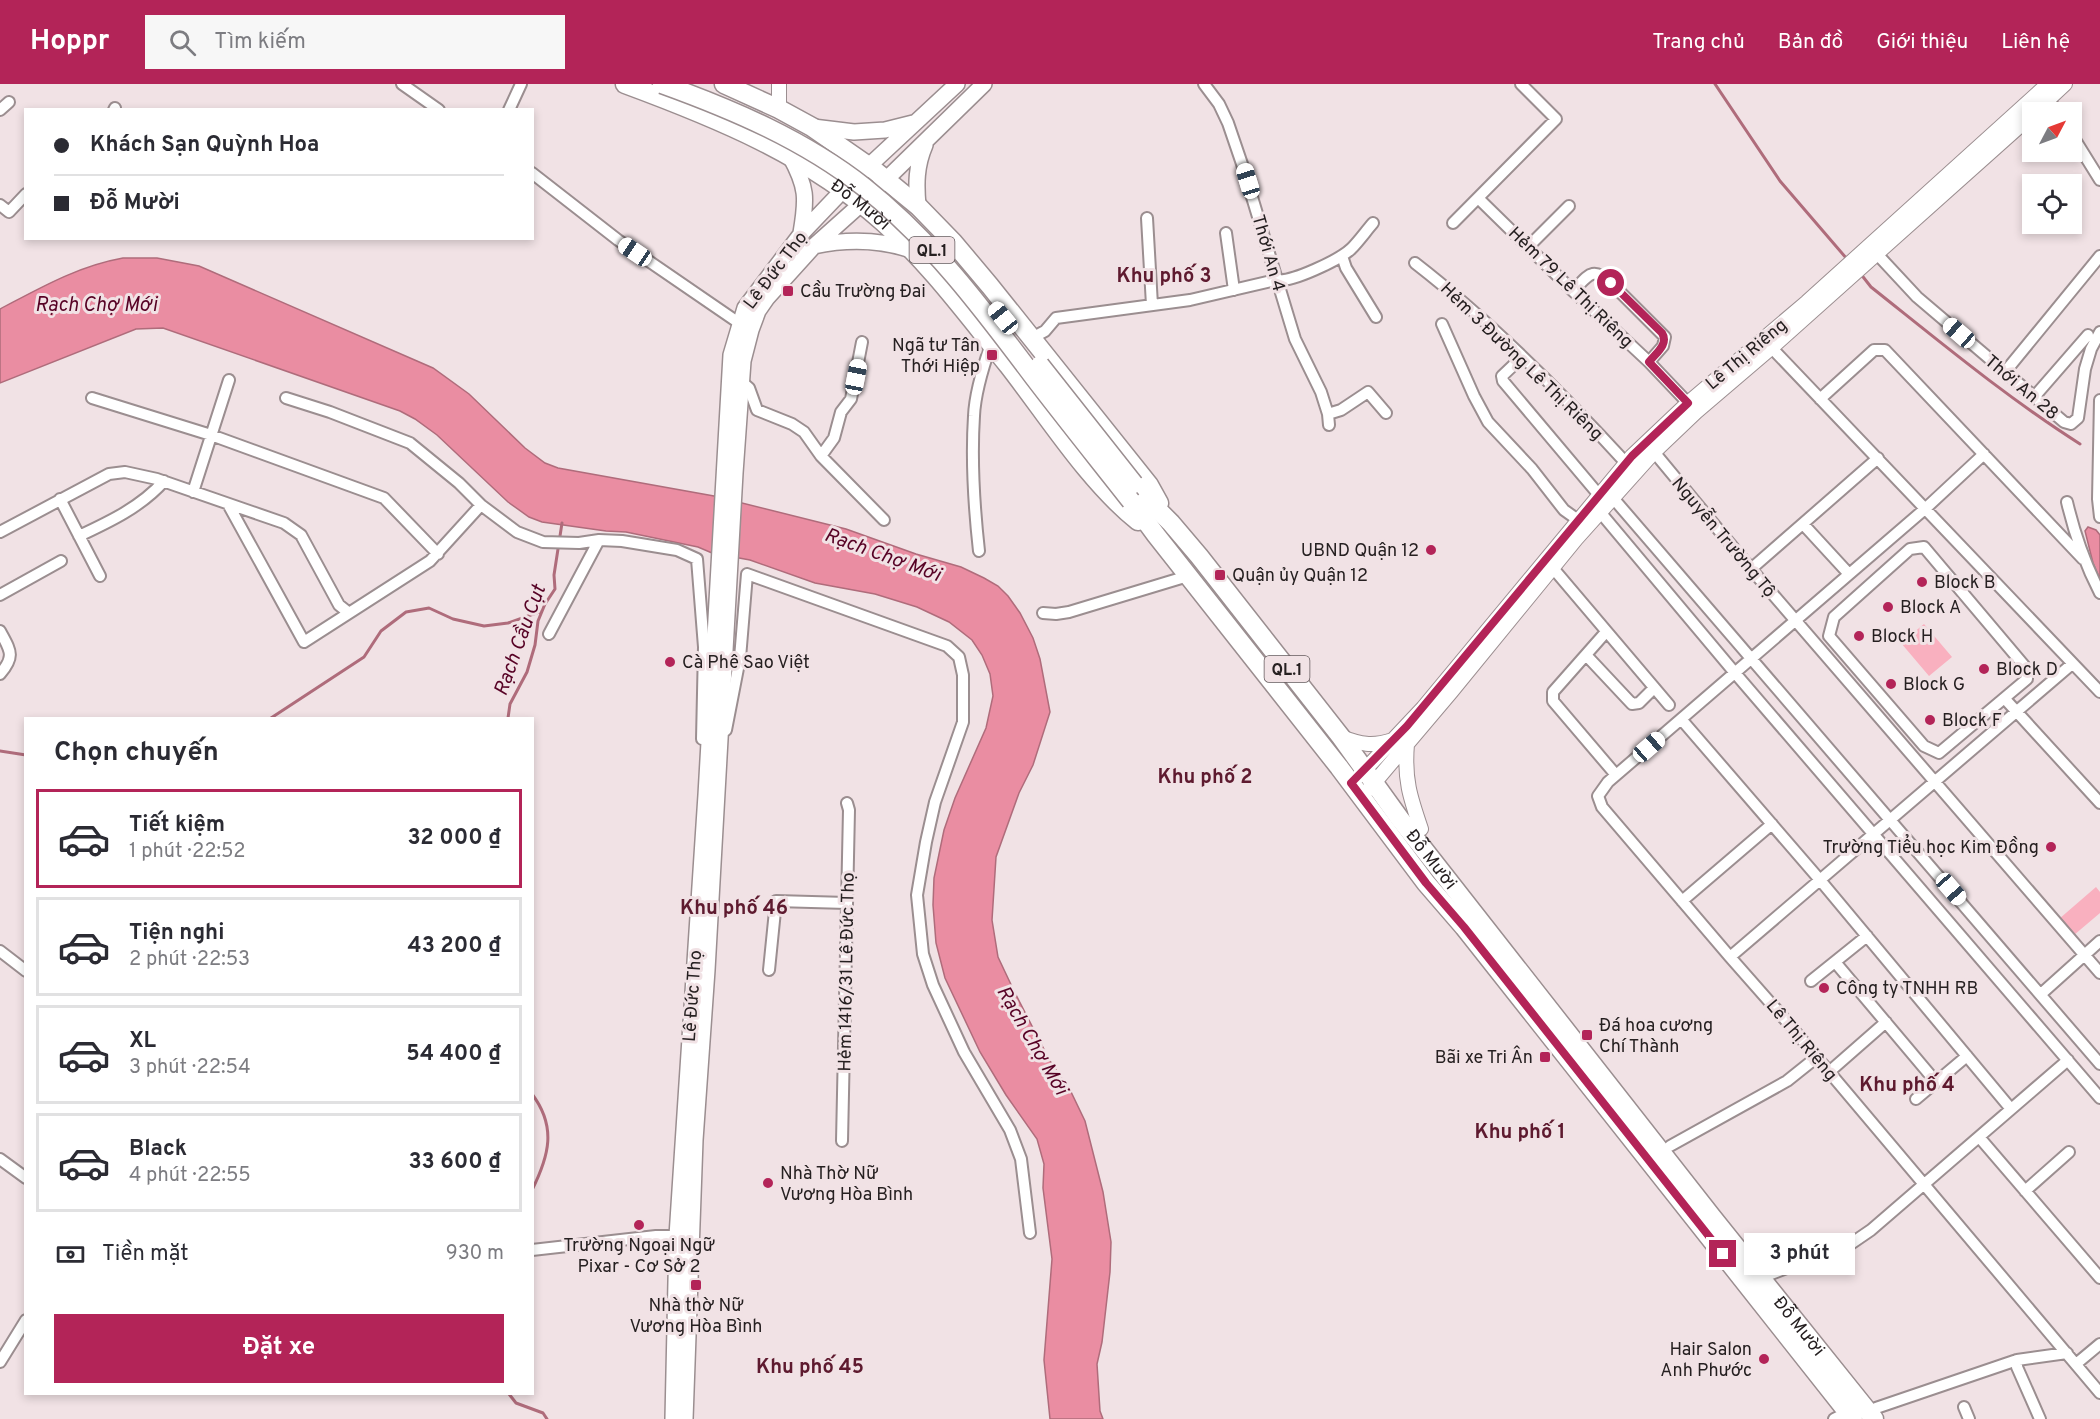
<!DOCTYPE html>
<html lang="vi">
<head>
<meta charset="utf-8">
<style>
  body { margin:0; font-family:Overpass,sans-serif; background:#f7f7f7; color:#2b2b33; height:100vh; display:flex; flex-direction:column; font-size:22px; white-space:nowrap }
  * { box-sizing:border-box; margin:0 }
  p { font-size:20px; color:#7c7c81 }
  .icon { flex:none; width:33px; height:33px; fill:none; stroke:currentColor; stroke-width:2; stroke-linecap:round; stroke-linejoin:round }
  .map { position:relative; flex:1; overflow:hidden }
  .panel { position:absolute; left:24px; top:633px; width:510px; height:678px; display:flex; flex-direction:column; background:#fff; border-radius:0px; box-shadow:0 3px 9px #0003 }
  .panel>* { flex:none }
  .banner { position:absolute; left:24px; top:24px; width:510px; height:132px; border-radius:0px; box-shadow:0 3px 9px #0003; display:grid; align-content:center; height:132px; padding:0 30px; background:#fff }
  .needle { width:39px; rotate:49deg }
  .buttons { position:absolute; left:2022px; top:18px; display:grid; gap:12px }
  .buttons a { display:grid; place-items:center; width:60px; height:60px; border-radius:0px; background:#fff; box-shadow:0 3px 9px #0003; font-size:30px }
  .end { position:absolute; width:27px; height:27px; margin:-14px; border:8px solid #b32458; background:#fff; box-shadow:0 0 0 3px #fff }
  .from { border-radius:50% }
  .bubble { position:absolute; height:42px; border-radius:0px; background:#fff; box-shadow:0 3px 9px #0003; font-size:20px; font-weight:700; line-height:42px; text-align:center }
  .car { position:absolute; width:18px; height:36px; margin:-18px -9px; border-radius:8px; box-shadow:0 0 4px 2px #0007; background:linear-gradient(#fff 24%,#345 0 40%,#fff 0 76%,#345 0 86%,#fff 0) }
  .banner b { display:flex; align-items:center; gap:21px; height:57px; font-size:22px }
  .banner b+b { border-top:2px solid #e1e1e2 }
  .banner i { width:15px; height:15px; background:#2b2b33 }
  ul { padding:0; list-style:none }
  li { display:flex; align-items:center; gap:18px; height:99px; margin:0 12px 9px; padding:0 18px; border:3px solid #e1e1e2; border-radius:0px }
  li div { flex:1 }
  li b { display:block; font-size:22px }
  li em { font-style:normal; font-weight:700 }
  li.on { border-color:#b32458 }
  li>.icon { width:54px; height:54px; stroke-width:1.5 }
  h2 { padding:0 30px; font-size:27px; line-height:72px }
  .pay { display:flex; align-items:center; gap:15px; height:66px; padding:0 30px; font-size:22px }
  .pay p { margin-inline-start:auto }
  .cta { display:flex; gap:12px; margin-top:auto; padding:12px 30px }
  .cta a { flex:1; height:69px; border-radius:0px; background:#b32458; color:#fff; font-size:24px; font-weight:700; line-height:69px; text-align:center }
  header { display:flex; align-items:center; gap:36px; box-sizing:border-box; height:84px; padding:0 30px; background:#b32458; color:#fff }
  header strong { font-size:28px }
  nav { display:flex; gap:33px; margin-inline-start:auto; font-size:21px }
  .search { width:420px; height:54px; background:#f7f7f7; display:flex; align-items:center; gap:15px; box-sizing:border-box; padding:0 21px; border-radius:0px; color:#7c7c81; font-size:22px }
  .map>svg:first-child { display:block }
  .green { fill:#f9b0bf }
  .water { fill:#ea8da2; stroke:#af6c7b; stroke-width:1.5 }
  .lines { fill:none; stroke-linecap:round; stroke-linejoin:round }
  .stream { stroke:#af6c7b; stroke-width:3 }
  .minor-casing { stroke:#9b8e90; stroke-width:14 }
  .tertiary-casing { stroke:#9b8e90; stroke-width:16 }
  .secondary-casing { stroke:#9b8e90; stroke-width:18 }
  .trunk-casing { stroke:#9b8e90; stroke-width:21 }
  .minor { stroke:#fff; stroke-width:10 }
  .tertiary { stroke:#fff; stroke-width:14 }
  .secondary { stroke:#fff; stroke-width:15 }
  .trunk { stroke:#fff; stroke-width:18 }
  .trunk-bridge-casing { stroke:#9b8e90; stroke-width:21; stroke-linecap:butt }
  .trunk-bridge { stroke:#fff; stroke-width:18 }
  .route { stroke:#b32458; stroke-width:8 }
  .poi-dot { fill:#b32458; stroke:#f1e2e5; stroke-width:2 }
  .labels { text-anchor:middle; stroke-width:6; stroke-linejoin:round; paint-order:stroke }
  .shield { fill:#f1e2e5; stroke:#635a5c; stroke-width:1.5 }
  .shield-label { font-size:16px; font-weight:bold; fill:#262021 }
  .street-label { font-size:18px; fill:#262021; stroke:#f1e2e5 }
  .poi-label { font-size:18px; fill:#262021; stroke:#f1e2e5; text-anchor:start }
  .neighbourhood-label { font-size:20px; font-weight:bold; fill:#5e1a2f; stroke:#f1e2e5 }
  .water-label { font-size:20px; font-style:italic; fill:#570225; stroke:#f1e2e5 }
</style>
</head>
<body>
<header>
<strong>Hoppr</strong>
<div class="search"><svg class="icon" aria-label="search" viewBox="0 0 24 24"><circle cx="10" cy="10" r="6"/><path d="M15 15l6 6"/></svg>Tìm kiếm</div>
<nav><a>Trang chủ</a><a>Bản đồ</a><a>Giới thiệu</a><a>Liên hệ</a></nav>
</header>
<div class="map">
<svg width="2100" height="1335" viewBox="0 0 2100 1335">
  <rect width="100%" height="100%" fill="#f1e2e5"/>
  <path class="green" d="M 1924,540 L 1952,573 L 1929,592 L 1901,559 Z
    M 2096,803 L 2100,808 L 2100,829 L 2074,851 L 2059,835 Z"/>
  <path class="water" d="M 123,174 L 157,174 L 199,182 L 433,284 L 469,310 L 525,364 L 545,379 L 558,384 L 714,412 L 846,445 L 916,470 L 961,483 L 984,494 L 998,502 L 1008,512 L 1020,529 L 1033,554 L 1040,575 L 1050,628 L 1033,681 L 1019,709 L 996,773 L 992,836 L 998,873 L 1015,909 L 1050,977 L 1071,1008 L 1085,1037 L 1103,1108 L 1111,1158 L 1110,1188 L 1102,1258 L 1097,1280 L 1100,1327 L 1103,1335 L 1050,1335 L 1044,1276 L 1052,1175 L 1043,1104 L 1044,1080 L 1037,1055 L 1006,1011 L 980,968 L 945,894 L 936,859 L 933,821 L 934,794 L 944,746 L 955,714 L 986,644 L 993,612 L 990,590 L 982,571 L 972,556 L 949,538 L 917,523 L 875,510 L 815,499 L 750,476 L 712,469 L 698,463 L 626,448 L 606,447 L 542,438 L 529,433 L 508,418 L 437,351 L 415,335 L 400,327 L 163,244 L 136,245 L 0,299 L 0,225 C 40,204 78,182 123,174 Z
    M 2088,443 L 2096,446 L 2100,451 L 2100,495 L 2093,479 L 2085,447 Z"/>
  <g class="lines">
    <path class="stream" d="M 1715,0 L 1780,97 L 1847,175
      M 1860,189 L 1871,203 C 1939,257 2006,313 2080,360
      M 271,634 L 364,573 L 381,547 L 406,528 L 429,524 L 453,535 L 484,542 L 508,539 L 542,527
      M 508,634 L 510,620 L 527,588 L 535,561 L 538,537 L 545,520 L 555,505 L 554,491 L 562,439
      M 0,667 L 26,671
      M 532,1010 C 557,1043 549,1072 532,1106
      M 509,1310 L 516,1319 L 543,1329 L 547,1335"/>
    <defs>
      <path id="minor" d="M 402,0 L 439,26
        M 1204,0 L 1219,20 L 1228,39 L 1242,80 L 1295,255 L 1321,308 L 1328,330 L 1329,341
        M 2049,16 L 2057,28
        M 0,26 L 9,18
        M 114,26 L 115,24
        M 509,26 L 521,0
        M 2072,51 L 2100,96
        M 532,89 L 618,156 L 739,239
        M 1478,114 L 1573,207 L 1649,278 L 1688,319
        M 0,121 L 9,128 L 26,110
        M 1147,134 L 1152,221
        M 1453,139 L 1556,35 L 1521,0
        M 1226,149 L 1234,206
        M 1528,163 L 1569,122
        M 1877,170 L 1917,213 L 2064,338 L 2071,340 L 2078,334 L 2085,285 L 2091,265 L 2100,248
        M 1342,172 L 1346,184 L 1376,233
        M 1415,179 C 1491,238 1561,308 1626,379
        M 1573,207 C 1588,192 1592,181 1611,199 L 1665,253 L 1663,262 L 1649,278
        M 1442,240 L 1474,312 L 1488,338 L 1532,385 L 1564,426 L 1578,436
        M 1032,254 L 1045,247 L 1056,234 L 1190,216 L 1276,196 C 1291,199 1339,176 1351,165 C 1359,157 1366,147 1373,139
        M 1766,258 L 2100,608
        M 1522,273 L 1502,292 L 1503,297 L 1599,411
        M 2005,288 L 2100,172
        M 742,298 L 749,304 L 757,326 L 792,340 L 804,348 L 821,372 L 884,436
        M 2035,312 L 2088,251
        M 92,314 L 211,351 L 384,414 L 438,470
        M 286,314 L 330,328 L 410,359 L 459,399 L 481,421 L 517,448 L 543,458 L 579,459 L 599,456 L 622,457 L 677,466 L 697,475 L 704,563 L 702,655
        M 1820,315 L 1874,266 L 1885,266 L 2083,475
        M 2100,316 L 2098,415 L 2100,433
        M 1328,330 L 1341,326 L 1368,308 L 1386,329
        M 1654,368 L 1751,485 L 2100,889
        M 1984,370 L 1926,424 L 1608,698 L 1598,712 L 1602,723 L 1730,873 L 1782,932 L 2100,1309
        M 821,372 L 834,354 L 841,328 L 851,315 L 862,258
        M 193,408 L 229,296
        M 1613,414 L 2100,980
        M 60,415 L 100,492
        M 2067,418 C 2075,452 2084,478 2100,509
        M 228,420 L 304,558 L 430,477 L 481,421
        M 1600,428 L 1735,589 L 2100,1014
        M 1803,440 L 1849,490
        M 0,448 L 109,390 L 125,388 L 157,395 L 284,439 L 301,451 L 339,521 L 349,529
        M 79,452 C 109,438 141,423 164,397
        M 1924,463 L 2027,585 L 2027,595 L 1939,669 L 1924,662 L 1829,552 L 1834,533 L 1910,465 Z
        M 979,467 C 974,422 971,378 974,332 C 975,308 983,283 991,260
        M 1552,483 L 1669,621
        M 1751,485 L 1878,374
        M 0,511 L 61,477
        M 1043,529 L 1056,530 L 1069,528 L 1188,492
        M 0,547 C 10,566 16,572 0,590
        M 1606,548 L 1553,608 L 1553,617 L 1616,691
        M 549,550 L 599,456
        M 1586,571 L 1632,620 L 1639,619 L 1654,604
        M 2005,615 L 2100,719
        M 1681,635 L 1820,796 L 2011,1025
        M 726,646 L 740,574 L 747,490 L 947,562 L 959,573 L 963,591 L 963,638 L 935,718 L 926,758 L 917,811 L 923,870 L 933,901 L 964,968 L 1010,1046 L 1021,1075 L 1030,1149
        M 1682,817 L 1772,740
        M 0,867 L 26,887
        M 1730,873 L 2072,580
        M 1835,878 L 1936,998
        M 769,886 L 776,817 L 847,819
        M 1811,897 L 1867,852
        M 2041,910 L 2100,857
        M 1829,988 L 1886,938
        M 1916,1015 L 1967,972
        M 1979,1053 L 2100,1194
        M 842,1057 L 849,726 L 847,719
        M 1670,1062 L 1787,997 L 1817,973
        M 0,1075 L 26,1094
        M 2025,1107 L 2069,1068
        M 532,1166 L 656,1152 L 677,1152
        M 1771,1190 L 1852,1159 L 1871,1146 L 2068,976
        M 0,1278 L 26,1236
        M 2076,1280 L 2100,1260
        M 1964,1323 L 1969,1335
        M 1876,1324 L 2017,1276
        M 1834,1335 L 1838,1333
        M 2040,1335 L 2017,1283 L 2017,1276 L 2067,1269"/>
      <path id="tertiary" d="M 779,25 L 779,0
        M 2035,28 L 2065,0
        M 1341,653 C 1361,660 1371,663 1393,656
        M 1407,660 C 1404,695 1410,713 1421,745
        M 1359,692 L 1423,624 L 1632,372 L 1688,319 L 1807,218 L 2048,0
        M 1369,705 L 1451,608 L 1576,455 L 1654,368 L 1696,328 L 1771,264 L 2032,31"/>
      <path id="secondary" d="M 813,43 L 854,48 L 885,46 L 913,39
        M 790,72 C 807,103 807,114 801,149
        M 918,122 C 916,100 916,82 925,61
        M 814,162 C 847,155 878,155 911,166
        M 673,1335 L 677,1152 L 706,711 L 731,271 L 745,224 L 801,150 L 843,106 L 957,0
        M 685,1335 L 695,1056 L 707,886 L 735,389 L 743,277 L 751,246 L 758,227 L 767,214 L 814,162 L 861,120 L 984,0"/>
      <g id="trunk">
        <path id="s1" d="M 625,0 C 717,34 808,71 883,138 C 930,180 968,232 1008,281 C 1047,331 1089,398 1138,437"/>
        <path d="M 724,0 L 779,25 L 812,43 L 874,86 L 918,122 L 953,158 L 990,202 L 1149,401 L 1159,419"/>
        <path id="s2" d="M 1141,409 L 1171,439 L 1199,472 L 1341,653 L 1400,735 L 1712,1133 L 1874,1335"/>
        <path d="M 1131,417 L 1156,451 L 1339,683 L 1426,799 L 1464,843 L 1853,1335"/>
      </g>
    </defs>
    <use href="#minor" class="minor-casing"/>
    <use href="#tertiary" class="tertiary-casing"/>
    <use href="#secondary" class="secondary-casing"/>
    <use href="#trunk" class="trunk-casing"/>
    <use href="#minor" class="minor"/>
    <use href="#tertiary" class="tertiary"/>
    <use href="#secondary" class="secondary"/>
    <use href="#trunk" class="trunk"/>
    <defs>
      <path id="trunk-bridge" d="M 662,0 C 734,26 804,56 864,103 C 931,156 982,224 1033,292 C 1065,334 1098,375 1131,417
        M 1040,281 L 1134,400"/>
    </defs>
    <use href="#trunk-bridge" class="trunk-bridge-casing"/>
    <use href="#trunk-bridge" class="trunk-bridge"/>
  </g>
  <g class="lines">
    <path class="route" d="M 1611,199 L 1662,249 C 1669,260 1656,269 1649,278 L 1688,319 L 1632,372 L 1407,642 L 1351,699 L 1426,799 L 1464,843 L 1723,1170"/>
  </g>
  <g class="poi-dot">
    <rect x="782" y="201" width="12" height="12" rx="3"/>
    <rect x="986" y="265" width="12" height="12" rx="3"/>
    <circle cx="1431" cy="466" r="6"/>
    <rect x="1214" y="485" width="12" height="12" rx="3"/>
    <circle cx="1922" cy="498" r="6"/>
    <circle cx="1888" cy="523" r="6"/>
    <circle cx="1859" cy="552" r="6"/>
    <circle cx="670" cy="578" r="6"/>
    <circle cx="1984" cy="585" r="6"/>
    <circle cx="1891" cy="600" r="6"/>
    <circle cx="1930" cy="636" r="6"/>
    <circle cx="2051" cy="763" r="6"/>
    <circle cx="1824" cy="904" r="6"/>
    <rect x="1581" y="945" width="12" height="12" rx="3"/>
    <rect x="1539" y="967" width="12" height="12" rx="3"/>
    <circle cx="768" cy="1099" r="6"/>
    <circle cx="639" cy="1141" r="6"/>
    <rect x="690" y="1195" width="12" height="12" rx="3"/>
    <circle cx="1764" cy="1275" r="6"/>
  </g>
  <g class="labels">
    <g class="shield">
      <rect x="909.5" y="153" width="45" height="26" rx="4.5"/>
      <rect x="1264.5" y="572" width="45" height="26" rx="4.5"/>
    </g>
    <g class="shield-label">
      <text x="932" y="172">QL.1</text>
      <text x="1287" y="591">QL.1</text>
    </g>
    <g class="street-label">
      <text dy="6" stroke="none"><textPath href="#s1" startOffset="266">Đỗ Mười</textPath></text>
      <text transform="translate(1269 169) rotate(74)" y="6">Thới An 4</text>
      <text transform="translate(775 186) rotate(-53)" y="6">Lê Đức Thọ</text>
      <text transform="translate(1571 203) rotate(44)" y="6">Hẻm 79 Lê Thị Riêng</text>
      <text transform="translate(1746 270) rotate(-40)" y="6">Lê Thị Riêng</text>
      <text transform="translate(1522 277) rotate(44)" y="6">Hẻm 3 Đường Lê Thị Riêng</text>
      <text transform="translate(2022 303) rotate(40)" y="6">Thới An 28</text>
      <text transform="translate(1724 453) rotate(50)" y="6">Nguyễn Trường Tộ</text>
      <text dy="6" stroke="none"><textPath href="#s2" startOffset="468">Đỗ Mười</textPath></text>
      <text transform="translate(846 888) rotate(-89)" y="6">Hẻm 1416/31 Lê Đức Thọ</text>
      <text transform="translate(692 912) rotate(-86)" y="6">Lê Đức Thọ</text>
      <text transform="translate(1802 956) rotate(50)" y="6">Lê Thị Riêng</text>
      <text dy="6" stroke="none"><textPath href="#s2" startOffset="1062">Đỗ Mười</textPath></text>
    </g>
    <g class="poi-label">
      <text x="800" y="213">Cầu Trường Đai</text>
      <text x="980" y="267" text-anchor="end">Ngã tư Tân<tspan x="980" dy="21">Thới Hiệp</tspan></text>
      <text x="1419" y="472" text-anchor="end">UBND Quận 12</text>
      <text x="1232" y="497">Quận ủy Quận 12</text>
      <text x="1934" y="504">Block B</text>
      <text x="1900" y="529">Block A</text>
      <text x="1871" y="558">Block H</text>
      <text x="682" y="584">Cà Phê Sao Việt</text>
      <text x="1996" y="591">Block D</text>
      <text x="1903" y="606">Block G</text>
      <text x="1942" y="642">Block F</text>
      <text x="2039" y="769" text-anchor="end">Trường Tiểu học Kim Đồng</text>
      <text x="1836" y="910">Công ty TNHH RB</text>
      <text x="1599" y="947">Đá hoa cương<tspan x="1599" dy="21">Chí Thành</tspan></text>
      <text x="1533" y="979" text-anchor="end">Bãi xe Tri Ân</text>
      <text x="780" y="1095">Nhà Thờ Nữ<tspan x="780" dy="21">Vương Hòa Bình</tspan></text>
      <text x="639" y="1167" text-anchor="middle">Trường Ngoại Ngữ<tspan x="639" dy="21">Pixar - Cơ Sở 2</tspan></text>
      <text x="696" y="1227" text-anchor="middle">Nhà thờ Nữ<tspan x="696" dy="21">Vương Hòa Bình</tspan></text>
      <text x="1752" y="1271" text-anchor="end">Hair Salon<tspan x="1752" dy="21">Anh Phước</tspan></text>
    </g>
    <g class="neighbourhood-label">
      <text x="1164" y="198">Khu phố 3</text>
      <text x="1205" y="699">Khu phố 2</text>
      <text x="734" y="830">Khu phố 46</text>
      <text x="1907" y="1007">Khu phố 4</text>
      <text x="1520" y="1054">Khu phố 1</text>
      <text x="810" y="1289">Khu phố 45</text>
    </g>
    <g class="water-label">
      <text x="96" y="227">Rạch Chợ Mới</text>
      <text transform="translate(883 470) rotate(20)" y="7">Rạch Chợ Mới</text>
      <text transform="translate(519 556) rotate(-70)" y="7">Rạch Cầu Cụt</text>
      <text transform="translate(1033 956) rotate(60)" y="7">Rạch Chợ Mới</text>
    </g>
  </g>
</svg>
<div class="buttons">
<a><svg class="needle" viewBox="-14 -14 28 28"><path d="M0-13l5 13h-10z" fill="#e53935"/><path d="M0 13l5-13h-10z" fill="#7c7c81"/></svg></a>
<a><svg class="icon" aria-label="locate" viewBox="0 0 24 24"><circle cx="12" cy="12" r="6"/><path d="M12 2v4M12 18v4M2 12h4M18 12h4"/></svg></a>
</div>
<i class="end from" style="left:1611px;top:199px"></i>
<i class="end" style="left:1723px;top:1170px"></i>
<div class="bubble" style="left:1744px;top:1149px;width:111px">3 phút</div>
<i class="car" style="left:1248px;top:97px;rotate:343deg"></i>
<i class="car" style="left:635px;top:168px;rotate:304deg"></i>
<i class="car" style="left:1003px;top:234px;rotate:321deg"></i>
<i class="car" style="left:1959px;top:249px;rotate:311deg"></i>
<i class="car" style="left:856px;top:293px;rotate:11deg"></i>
<i class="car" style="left:1649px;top:663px;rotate:49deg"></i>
<i class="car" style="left:1951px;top:805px;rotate:139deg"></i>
<div class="banner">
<b><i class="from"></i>Khách Sạn Quỳnh Hoa</b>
<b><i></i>Đỗ Mười</b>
</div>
<section class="panel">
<h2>Chọn chuyến</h2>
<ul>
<li class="on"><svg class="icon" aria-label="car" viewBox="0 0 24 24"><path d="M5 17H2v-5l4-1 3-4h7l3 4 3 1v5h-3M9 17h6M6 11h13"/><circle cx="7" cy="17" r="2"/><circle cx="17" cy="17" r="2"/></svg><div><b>Tiết kiệm</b><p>1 phút · 22:52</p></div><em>32 000 ₫</em></li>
<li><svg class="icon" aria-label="car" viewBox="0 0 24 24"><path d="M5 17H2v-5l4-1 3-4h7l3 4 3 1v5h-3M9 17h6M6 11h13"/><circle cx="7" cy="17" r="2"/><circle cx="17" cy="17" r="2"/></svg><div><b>Tiện nghi</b><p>2 phút · 22:53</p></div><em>43 200 ₫</em></li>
<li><svg class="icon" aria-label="car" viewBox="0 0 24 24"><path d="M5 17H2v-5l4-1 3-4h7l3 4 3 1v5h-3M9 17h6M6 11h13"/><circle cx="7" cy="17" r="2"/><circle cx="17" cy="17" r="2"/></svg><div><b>XL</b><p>3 phút · 22:54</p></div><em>54 400 ₫</em></li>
<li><svg class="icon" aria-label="car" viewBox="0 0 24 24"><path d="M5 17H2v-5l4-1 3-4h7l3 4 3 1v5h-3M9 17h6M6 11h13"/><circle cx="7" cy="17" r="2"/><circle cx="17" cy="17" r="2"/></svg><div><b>Black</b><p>4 phút · 22:55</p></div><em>33 600 ₫</em></li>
</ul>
<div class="pay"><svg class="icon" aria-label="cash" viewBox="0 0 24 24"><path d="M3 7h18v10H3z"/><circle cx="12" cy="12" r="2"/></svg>Tiền mặt<p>930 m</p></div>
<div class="cta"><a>Đặt xe</a></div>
</section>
</div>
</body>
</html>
